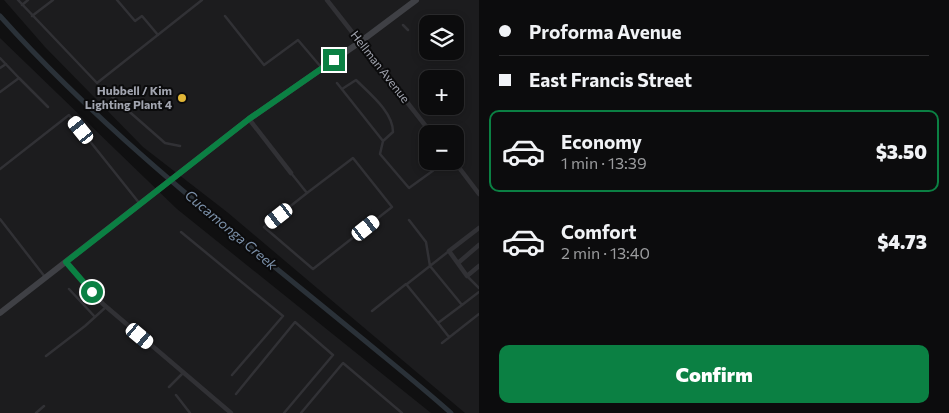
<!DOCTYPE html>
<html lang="en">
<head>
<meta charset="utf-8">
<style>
  body { margin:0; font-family:Commissioner,sans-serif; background:#151516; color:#f1f3f6; height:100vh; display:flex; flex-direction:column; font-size:19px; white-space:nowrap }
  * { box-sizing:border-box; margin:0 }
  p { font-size:16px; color:#9a9b9d }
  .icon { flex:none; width:28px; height:28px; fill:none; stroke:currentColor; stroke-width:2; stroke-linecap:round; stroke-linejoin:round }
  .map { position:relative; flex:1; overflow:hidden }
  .details { display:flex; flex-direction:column; background:#0c0c0d; width:470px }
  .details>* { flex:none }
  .hud { display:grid; align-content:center; height:110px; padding:0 20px; background:#0c0c0d }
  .tools { position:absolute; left:419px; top:15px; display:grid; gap:10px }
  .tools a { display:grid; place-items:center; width:45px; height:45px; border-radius:10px; background:#0c0c0d; box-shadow:0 2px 8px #0003,0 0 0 1px #2c2c2e; font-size:25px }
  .end { position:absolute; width:22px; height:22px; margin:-11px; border:6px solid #0b8043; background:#fff; box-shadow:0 0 0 2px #fff }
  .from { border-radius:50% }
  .car { position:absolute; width:15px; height:30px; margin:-15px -8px; border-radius:6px; box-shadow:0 0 4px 1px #0007; background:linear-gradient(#fff 24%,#345 0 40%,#fff 0 76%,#345 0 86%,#fff 0) }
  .hud b { display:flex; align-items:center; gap:18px; height:48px; font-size:19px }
  .hud b+b { border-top:1px solid #2c2c2e }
  .hud i { width:12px; height:12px; background:#f1f3f6 }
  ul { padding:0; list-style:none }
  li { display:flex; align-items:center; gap:15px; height:82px; margin:0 10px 8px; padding:0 10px; border:2px solid transparent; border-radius:10px }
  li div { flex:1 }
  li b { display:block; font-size:19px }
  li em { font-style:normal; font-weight:800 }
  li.selected { border-color:#0b8043 }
  li>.icon { width:45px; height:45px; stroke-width:1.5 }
  .primary-button { display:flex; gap:10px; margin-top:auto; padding:10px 20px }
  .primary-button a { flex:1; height:58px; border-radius:10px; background:#0b8043; color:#fff; font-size:20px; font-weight:800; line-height:58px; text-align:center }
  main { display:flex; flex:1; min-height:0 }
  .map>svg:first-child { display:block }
  .built { fill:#1c1c1e; fill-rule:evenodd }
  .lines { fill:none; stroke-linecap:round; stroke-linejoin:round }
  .canal { stroke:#2a3138; stroke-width:5 }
  .lane { stroke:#313135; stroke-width:2.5 }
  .street { stroke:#313135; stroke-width:4.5 }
  .secondary { stroke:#3f4045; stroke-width:6 }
  .route { stroke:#0b8043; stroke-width:6 }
  .poi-dot { fill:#e1b637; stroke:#0b0b0c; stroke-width:2 }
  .labels { text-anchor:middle; stroke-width:4; stroke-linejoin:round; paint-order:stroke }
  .street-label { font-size:12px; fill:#a2a5b0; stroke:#0b0b0c }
  .poi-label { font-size:12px; font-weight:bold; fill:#a2a5b0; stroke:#0b0b0c; text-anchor:end }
  .water-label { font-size:14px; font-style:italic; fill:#7b90a9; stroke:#0b0b0c }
</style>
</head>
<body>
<main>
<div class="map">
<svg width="479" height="413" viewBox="0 0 479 413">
  <rect width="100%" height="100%" fill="#101011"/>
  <path class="built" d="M 4,0 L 479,0 L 479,413 L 465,413 L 227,212 L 143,147 L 45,47 ZM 428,24 L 455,24 L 455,51 L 428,51 ZM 428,79 L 455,79 L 455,106 L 428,106 ZM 428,134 L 455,134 L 455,161 L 428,161 Z
    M 0,38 L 177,209 L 431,413 L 0,413 Z"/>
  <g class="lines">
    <path class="canal" d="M 0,16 C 108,137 239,237 364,340 C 393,364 423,388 451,413"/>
    <path class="lane" d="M 18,0 L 97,83 L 202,0
      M 117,0 L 135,21 L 142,16 L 158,35
      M 22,5 L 28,0
      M 32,16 L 53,0
      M 225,16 L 264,65 L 298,40 L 321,67
      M 403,25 L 408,30
      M 0,58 L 19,78
      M 0,68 L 6,64
      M 337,83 L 383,141
      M 342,89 L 356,80 C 370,94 393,112 393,132 L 383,141 L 380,154 L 409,188 L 438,167
      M 0,92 L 19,78 L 48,107
      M 108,93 L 165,143 L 180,146
      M 0,169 L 69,115 L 140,204
      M 291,173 L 307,193 L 264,227 L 313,269 L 392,207 L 353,158 L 307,193
      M 0,219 L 45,277
      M 409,220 L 426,242 L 430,266 L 462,305 L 479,292
      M 181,232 L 283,316 L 232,375
      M 467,276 L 479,288
      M 407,284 L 449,251
      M 69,289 L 95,317
      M 372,311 L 406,284 L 438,323
      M 449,337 L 438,323 L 462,305
      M 442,343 L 479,314
      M 46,356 L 85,326 L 106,307
      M 169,387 L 184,372
      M 236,394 L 295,322 L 333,355 L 284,413
      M 176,395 L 190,413
      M 36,413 L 44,406
      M 301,413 L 343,363 L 402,413"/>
    <path class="street" d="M 327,0 L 432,134
      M 249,119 L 291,173
      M 454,161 L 479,194
      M 479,228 L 449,251 L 467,276 L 479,266
      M 66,262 L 103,304 L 231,413
      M 458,263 L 479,245"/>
    <path class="secondary" d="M 0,313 L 249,119 L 360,42 L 416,0"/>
  </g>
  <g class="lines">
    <path class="route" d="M 92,292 L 66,262 L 249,119 L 334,60"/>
  </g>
  <circle class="poi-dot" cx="182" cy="98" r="5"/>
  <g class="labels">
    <g class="street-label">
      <text transform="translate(380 67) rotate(52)" y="4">Hellman Avenue</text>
    </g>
    <g class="poi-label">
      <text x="172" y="95">Hubbell / Kim<tspan x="172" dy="14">Lighting Plant 4</tspan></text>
    </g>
    <g class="water-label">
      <text transform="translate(231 230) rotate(40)" y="5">Cucamonga Creek</text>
    </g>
  </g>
</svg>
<div class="tools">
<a><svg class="icon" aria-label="layers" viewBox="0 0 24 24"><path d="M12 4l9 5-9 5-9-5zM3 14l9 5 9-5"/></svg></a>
<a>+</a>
<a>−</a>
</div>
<i class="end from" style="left:92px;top:292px"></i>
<i class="end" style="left:334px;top:60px"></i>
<i class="car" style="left:81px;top:130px;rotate:321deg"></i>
<i class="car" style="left:279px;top:216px;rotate:232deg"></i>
<i class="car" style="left:366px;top:228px;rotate:52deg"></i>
<i class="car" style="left:140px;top:336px;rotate:130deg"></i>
</div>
<section class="details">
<div class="hud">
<b><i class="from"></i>Proforma Avenue</b>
<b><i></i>East Francis Street</b>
</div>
<ul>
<li class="selected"><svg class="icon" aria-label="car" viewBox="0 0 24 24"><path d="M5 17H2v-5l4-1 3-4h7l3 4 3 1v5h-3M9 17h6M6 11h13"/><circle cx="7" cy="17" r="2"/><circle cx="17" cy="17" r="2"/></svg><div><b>Economy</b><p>1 min · 13:39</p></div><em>$3.50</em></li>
<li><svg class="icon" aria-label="car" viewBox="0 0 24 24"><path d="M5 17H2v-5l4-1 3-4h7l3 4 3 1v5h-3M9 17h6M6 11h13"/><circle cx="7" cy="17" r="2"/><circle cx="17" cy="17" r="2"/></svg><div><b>Comfort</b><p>2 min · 13:40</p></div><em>$4.73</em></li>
</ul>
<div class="primary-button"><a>Confirm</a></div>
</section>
</main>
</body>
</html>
